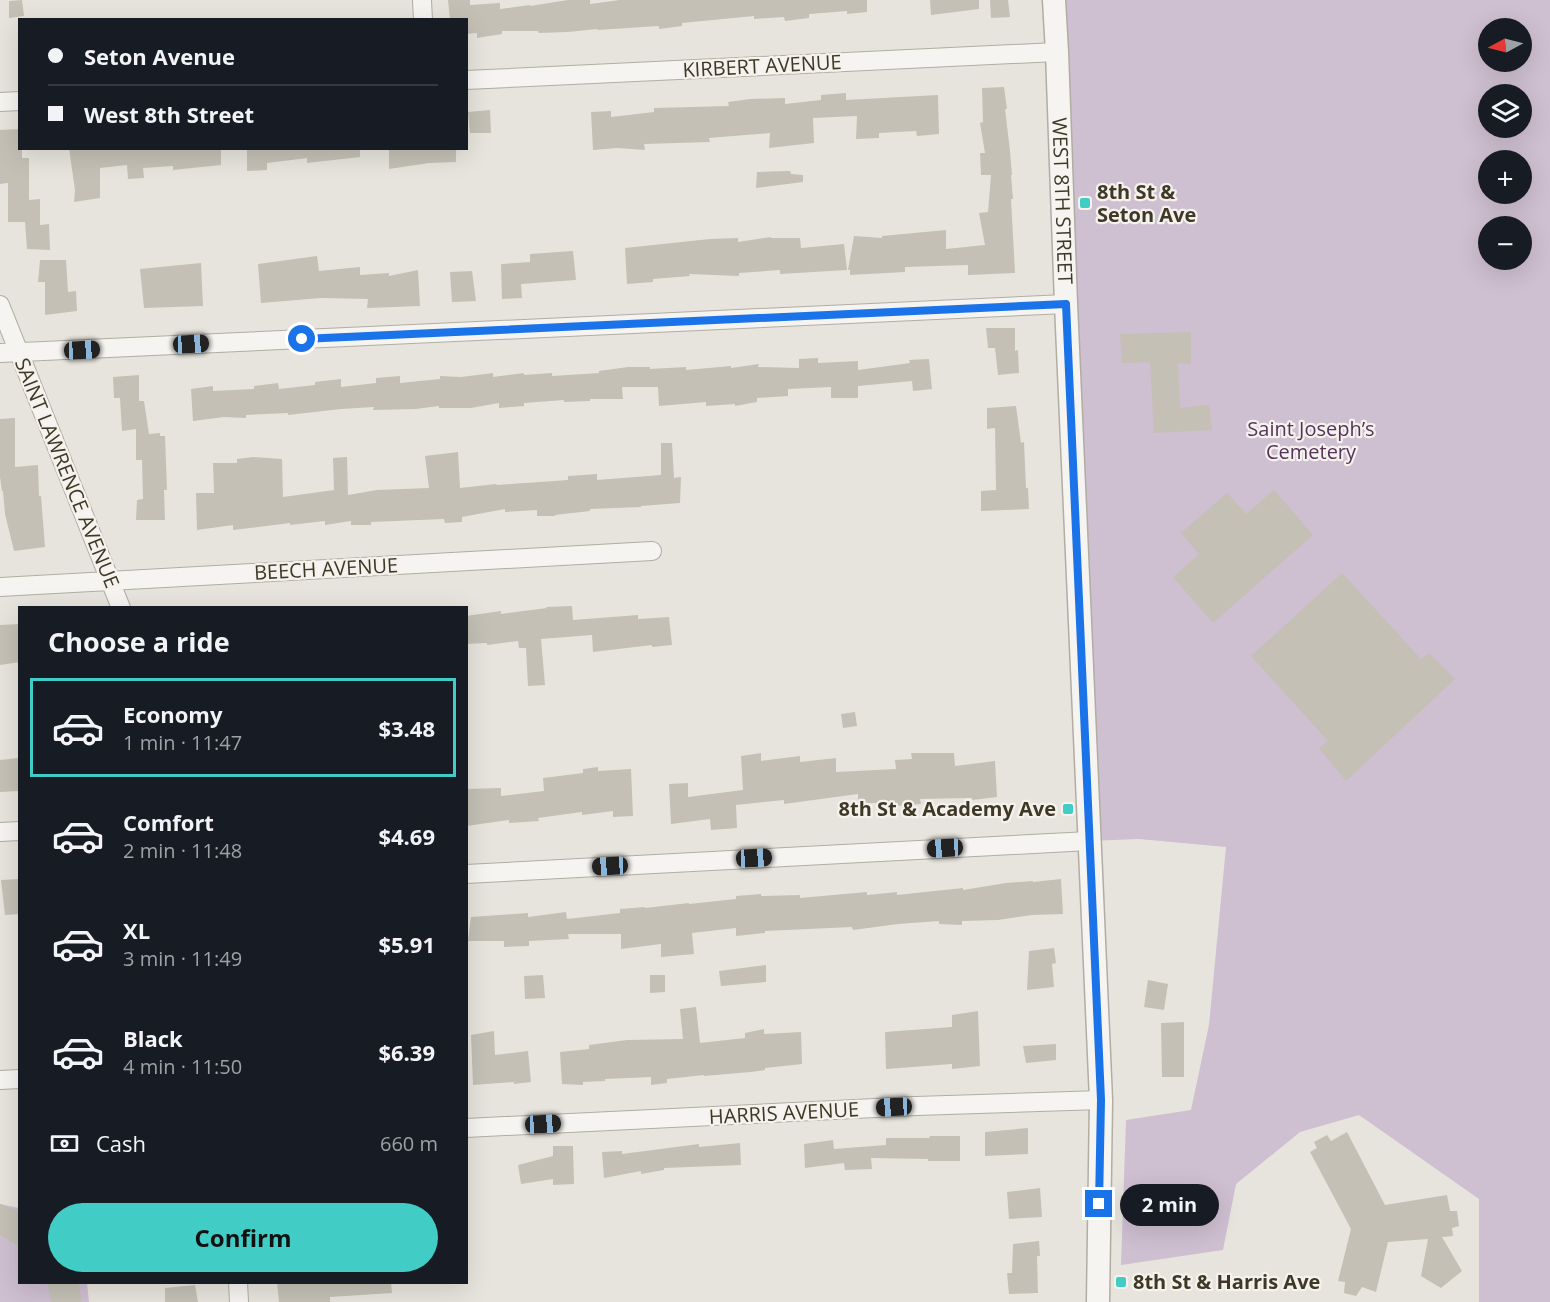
<!DOCTYPE html>
<html lang="en">
<head>
<meta charset="utf-8">
<style>
  body { margin:0; font-family:"Open Sans",sans-serif; background:#20242c; color:#f1f3f6; height:100vh; display:flex; flex-direction:column; font-size:22px; white-space:nowrap }
  * { box-sizing:border-box; margin:0 }
  p { font-size:20px; color:#9ea1a6 }
  .icon { flex:none; width:33px; height:33px; fill:none; stroke:currentColor; stroke-width:2; stroke-linecap:round; stroke-linejoin:round }
  .map { position:relative; flex:1; overflow:hidden }
  .drawer { position:absolute; left:18px; top:606px; width:450px; height:678px; display:flex; flex-direction:column; background:#171b24; border-radius:0px; box-shadow:0 6px 24px #0002 }
  .drawer>* { flex:none }
  .top-card { position:absolute; left:18px; top:18px; width:450px; height:132px; border-radius:0px; box-shadow:0 6px 24px #0002; display:grid; align-content:center; height:132px; padding:0 30px; background:#171b24 }
  .needle { width:39px; rotate:263deg }
  .buttons { position:absolute; left:1478px; top:18px; display:grid; gap:12px }
  .buttons a { display:grid; place-items:center; width:54px; height:54px; border-radius:50%; background:#171b24; box-shadow:0 6px 24px #0002; font-size:30px }
  .end { position:absolute; width:27px; height:27px; margin:-14px; border:8px solid #1a73e8; background:#fff; box-shadow:0 0 0 3px #fff }
  .from { border-radius:50% }
  .bubble { position:absolute; height:42px; border-radius:21px; background:#171b24; box-shadow:0 6px 24px #0002; font-size:20px; font-weight:700; line-height:42px; text-align:center }
  .car { position:absolute; width:18px; height:36px; margin:-18px -9px; border-radius:8px; box-shadow:0 0 4px 2px #0007; background:linear-gradient(#222 24%,#8ab4d8 0 40%,#222 0 76%,#8ab4d8 0 86%,#222 0) }
  .top-card b { display:flex; align-items:center; gap:21px; height:57px; font-size:22px }
  .top-card b+b { border-top:2px solid #363941 }
  .top-card i { width:15px; height:15px; background:#f1f3f6 }
  ul { padding:0; list-style:none }
  li { display:flex; align-items:center; gap:18px; height:99px; margin:0 12px 9px; padding:0 18px; border:3px solid transparent; border-radius:0px }
  li div { flex:1 }
  li b { display:block; font-size:22px }
  li em { font-style:normal; font-weight:700 }
  li.current { border-color:#41cdc6 }
  li>.icon { width:54px; height:54px; stroke-width:1.5 }
  h2 { padding:0 30px; font-size:27px; line-height:72px }
  .pay { display:flex; align-items:center; gap:15px; height:66px; padding:0 30px; font-size:22px }
  .pay p { margin-inline-start:auto }
  .action { display:flex; gap:12px; margin-top:auto; padding:12px 30px }
  .action a { flex:1; height:69px; border-radius:36px; background:#41cdc6; color:#111; font-size:24px; font-weight:700; line-height:69px; text-align:center }
  .map>svg:first-child { display:block }
  .green { fill:#cebfd1; fill-rule:evenodd }
  .building { fill:#c4c0b5 }
  .lines { fill:none; stroke-linecap:round; stroke-linejoin:round }
  .minor-casing { stroke:#b1ada3; stroke-width:20 }
  .tertiary-casing { stroke:#b1ada3; stroke-width:25 }
  .minor { stroke:#f6f4f0; stroke-width:18 }
  .tertiary { stroke:#f6f4f0; stroke-width:22 }
  .route { stroke:#1a73e8; stroke-width:8 }
  .poi-dot { fill:#41cdc6; stroke:#f5f2ed; stroke-width:2 }
  .labels { text-anchor:middle; stroke-width:4.5; stroke-linejoin:round; paint-order:stroke }
  .street-label { font-size:20px; fill:#3e3827; stroke:#f5f2ed }
  .poi-label { font-size:20px; font-weight:bold; fill:#3e3827; stroke:#f5f2ed; text-anchor:start }
  .park-label { font-size:20px; fill:#563459; stroke:#f5f2ed }
</style>
</head>
<body>
<div class="map">
<svg width="1550" height="1302" viewBox="0 0 1550 1302">
  <rect width="100%" height="100%" fill="#e7e4dd"/>
  <path class="green" d="M 1054,0 L 1550,0 L 1550,1302 L 1479,1302 L 1479,1199 L 1359,1115 L 1300,1132 L 1236,1184 L 1223,1250 L 1121,1265 L 1126,1120 L 1191,1110 L 1209,1025 L 1226,847 L 1139,839 L 1089,841 ZM 1488,28 L 1521,28 L 1521,62 L 1488,62 ZM 1488,94 L 1521,94 L 1521,128 L 1488,128 ZM 1488,160 L 1521,160 L 1521,194 L 1488,194 ZM 1488,226 L 1521,226 L 1521,260 L 1488,260 Z
    M 0,1204 L 19,1208 L 20,1282 L 87,1283 L 89,1302 L 0,1302 Z"/>
  <path class="building" d="M 22,0 L 24,16 L 9,18 L 9,1 Z
    M 448,0 L 470,0 L 470,5 L 500,3 L 500,9 L 530,5 L 530,6 L 568,0 L 590,0 L 590,4 L 620,0 L 867,0 L 867,12 L 847,14 L 847,11 L 809,14 L 809,18 L 785,21 L 784,17 L 754,19 L 754,16 L 682,23 L 682,26 L 659,29 L 659,26 L 597,30 L 597,29 L 568,32 L 539,33 L 538,31 L 502,31 L 502,34 L 477,38 L 477,33 L 466,34 L 466,20 L 450,20 Z
    M 930,0 L 979,0 L 979,9 L 931,15 Z
    M 990,0 L 1008,0 L 1010,17 L 991,18 Z
    M 1004,87 L 1007,109 L 1005,109 L 1010,151 L 1012,175 L 1011,175 L 1013,199 L 1011,199 L 1015,273 L 968,275 L 968,265 L 905,267 L 905,272 L 850,275 L 850,270 L 848,270 L 854,236 L 882,238 L 882,236 L 946,230 L 946,249 L 985,245 L 979,213 L 988,212 L 991,175 L 981,175 L 980,153 L 985,153 L 980,123 L 983,122 L 982,88 Z
    M 846,93 L 846,100 L 938,95 L 939,134 L 917,136 L 916,131 L 879,133 L 879,138 L 856,139 L 857,116 L 813,118 L 814,143 L 769,148 L 770,133 L 709,138 L 710,142 L 644,144 L 645,150 L 617,148 L 593,150 L 591,112 L 611,111 L 611,117 L 654,112 L 654,108 L 729,106 L 728,102 L 750,99 L 785,98 L 785,104 L 821,100 L 821,95 Z
    M 490,110 L 491,133 L 470,133 L 468,112 Z
    M 20,129 L 20,148 L 22,148 L 22,158 L 29,158 L 29,200 L 40,199 L 40,225 L 49,224 L 50,250 L 27,249 L 25,222 L 8,222 L 8,183 L 0,184 L 0,130 Z
    M 69,148 L 221,148 L 221,165 L 173,170 L 173,166 L 143,168 L 144,178 L 128,179 L 127,165 L 100,168 L 100,198 L 74,202 L 75,190 Z
    M 247,148 L 360,148 L 360,157 L 307,163 L 307,158 L 267,163 L 267,170 L 247,171 Z
    M 389,148 L 456,148 L 456,162 L 429,163 L 389,169 Z
    M 790,171 L 791,174 L 803,175 L 803,182 L 756,188 L 757,172 Z
    M 771,237 L 771,238 L 800,238 L 801,248 L 844,244 L 847,270 L 780,274 L 780,270 L 739,273 L 739,276 L 689,274 L 690,276 L 653,279 L 653,282 L 627,284 L 625,248 L 710,239 L 738,238 L 738,242 Z
    M 573,251 L 576,280 L 521,284 L 522,298 L 502,299 L 501,264 L 530,262 L 530,254 Z
    M 317,256 L 319,271 L 360,267 L 360,275 L 389,273 L 389,276 L 418,270 L 420,306 L 367,308 L 368,299 L 321,298 L 261,303 L 258,264 Z
    M 40,260 L 66,260 L 68,292 L 76,291 L 77,311 L 45,315 L 45,282 L 38,282 Z
    M 201,263 L 203,306 L 144,308 L 140,269 Z
    M 472,271 L 476,301 L 452,302 L 450,272 Z
    M 986,328 L 1015,328 L 1015,351 L 1018,350 L 1019,373 L 998,375 L 995,348 L 988,348 Z
    M 1191,332 L 1191,364 L 1178,363 L 1180,408 L 1209,405 L 1212,430 L 1154,433 L 1150,362 L 1122,363 L 1120,334 Z
    M 818,358 L 818,363 L 858,361 L 858,370 L 910,363 L 909,360 L 929,359 L 932,389 L 913,391 L 912,381 L 858,386 L 858,398 L 831,398 L 831,387 L 788,389 L 788,396 L 757,398 L 757,402 L 735,406 L 735,404 L 706,406 L 706,402 L 659,406 L 658,387 L 622,387 L 623,399 L 590,399 L 590,401 L 564,402 L 564,400 L 524,403 L 524,406 L 499,408 L 499,403 L 471,408 L 439,408 L 439,406 L 416,409 L 373,410 L 374,407 L 341,409 L 288,415 L 288,413 L 246,415 L 246,418 L 224,417 L 193,421 L 191,389 L 213,386 L 213,391 L 254,389 L 254,386 L 278,383 L 279,389 L 315,385 L 315,382 L 341,379 L 341,387 L 376,383 L 376,378 L 400,376 L 400,383 L 440,379 L 440,376 L 461,377 L 493,373 L 493,377 L 524,373 L 524,375 L 552,373 L 552,376 L 599,373 L 599,371 L 628,367 L 650,367 L 650,369 L 686,367 L 686,370 L 731,366 L 731,368 L 759,364 L 758,367 L 799,368 L 799,359 Z
    M 139,375 L 139,401 L 144,401 L 149,434 L 160,433 L 160,436 L 165,436 L 167,490 L 164,490 L 165,520 L 136,520 L 137,500 L 143,499 L 142,460 L 136,460 L 136,429 L 122,431 L 120,398 L 114,398 L 113,377 Z
    M 1016,406 L 1021,443 L 1024,442 L 1026,488 L 1028,488 L 1029,509 L 981,511 L 981,491 L 996,490 L 995,428 L 987,429 L 987,408 Z
    M 15,418 L 15,467 L 38,465 L 39,496 L 41,496 L 45,547 L 14,551 L 5,514 L 3,491 L 2,491 L 0,477 L 0,419 Z
    M 661,443 L 672,443 L 674,478 L 681,477 L 680,503 L 641,506 L 641,507 L 590,509 L 590,511 L 555,515 L 555,516 L 537,516 L 537,510 L 505,512 L 505,509 L 462,517 L 462,522 L 445,523 L 444,519 L 371,522 L 371,525 L 351,525 L 351,521 L 325,525 L 325,521 L 290,525 L 290,523 L 233,530 L 233,525 L 197,530 L 196,493 L 214,493 L 213,463 L 237,463 L 237,459 L 253,457 L 282,459 L 283,497 L 334,490 L 333,458 L 347,457 L 348,495 L 377,490 L 429,488 L 425,456 L 458,452 L 460,488 L 496,484 L 497,485 L 568,480 L 568,476 L 597,474 L 597,480 L 661,475 Z
    M 1274,490 L 1313,535 L 1213,623 L 1173,577 L 1199,554 L 1181,533 L 1227,493 L 1246,514 Z
    M 1342,573 L 1421,659 L 1429,653 L 1455,679 L 1346,781 L 1319,748 L 1328,741 L 1251,656 Z
    M 572,606 L 573,620 L 638,615 L 638,619 L 669,617 L 672,645 L 652,647 L 652,645 L 593,652 L 592,635 L 541,639 L 545,685 L 528,686 L 526,648 L 519,648 L 518,641 L 487,645 L 487,643 L 466,644 L 466,616 L 501,611 L 501,614 L 547,608 L 546,607 Z
    M 20,624 L 20,662 L 0,665 L 0,625 Z
    M 855,712 L 857,726 L 843,728 L 841,714 Z
    M 761,753 L 761,761 L 800,756 L 800,762 L 836,758 L 836,772 L 896,769 L 895,760 L 912,759 L 911,753 L 954,753 L 955,766 L 995,761 L 997,797 L 972,800 L 972,798 L 920,799 L 921,804 L 897,806 L 897,803 L 858,803 L 858,794 L 784,804 L 784,800 L 736,805 L 737,828 L 711,830 L 710,819 L 671,824 L 669,784 L 688,783 L 688,797 L 743,790 L 741,756 Z
    M 18,758 L 20,791 L 0,792 L 0,760 Z
    M 598,767 L 598,771 L 631,769 L 633,816 L 613,817 L 613,811 L 582,815 L 582,812 L 538,818 L 539,821 L 509,823 L 509,820 L 466,826 L 466,789 L 501,788 L 501,796 L 544,791 L 543,778 L 583,773 L 583,769 Z
    M 20,879 L 20,914 L 5,915 L 1,880 Z
    M 1061,879 L 1063,914 L 1032,915 L 998,920 L 962,921 L 962,925 L 939,924 L 939,921 L 898,924 L 853,930 L 852,927 L 765,931 L 765,933 L 736,936 L 736,928 L 692,933 L 694,954 L 661,957 L 661,944 L 621,949 L 621,934 L 568,934 L 569,939 L 529,941 L 529,946 L 504,947 L 504,941 L 468,941 L 471,917 L 528,913 L 528,917 L 566,912 L 567,919 L 620,913 L 620,909 L 645,907 L 645,908 L 689,903 L 689,904 L 736,899 L 736,896 L 761,894 L 761,896 L 800,895 L 800,898 L 867,892 L 867,895 L 897,892 L 897,895 L 963,888 L 963,890 L 1006,883 L 1033,881 L 1033,882 Z
    M 1054,948 L 1056,963 L 1052,964 L 1054,987 L 1027,990 L 1029,951 Z
    M 766,965 L 766,982 L 721,986 L 719,971 Z
    M 543,975 L 545,998 L 525,999 L 524,976 Z
    M 650,975 L 665,975 L 665,992 L 650,993 Z
    M 1148,980 L 1168,984 L 1164,1010 L 1144,1007 Z
    M 696,1007 L 700,1043 L 745,1038 L 745,1033 L 764,1029 L 764,1034 L 801,1032 L 802,1064 L 765,1068 L 765,1070 L 751,1072 L 704,1076 L 704,1075 L 667,1079 L 667,1083 L 651,1085 L 651,1077 L 605,1079 L 605,1081 L 583,1082 L 583,1085 L 562,1084 L 560,1052 L 589,1049 L 589,1045 L 627,1040 L 683,1039 L 680,1009 Z
    M 978,1011 L 980,1066 L 952,1069 L 952,1064 L 886,1069 L 885,1032 L 952,1027 L 952,1015 Z
    M 1184,1022 L 1184,1077 L 1162,1077 L 1161,1023 Z
    M 494,1031 L 495,1055 L 528,1051 L 531,1082 L 514,1084 L 514,1082 L 473,1085 L 471,1035 Z
    M 1056,1044 L 1056,1060 L 1026,1063 L 1023,1046 Z
    M 1028,1128 L 1028,1154 L 985,1156 L 985,1132 Z
    M 1347,1132 L 1385,1205 L 1447,1195 L 1450,1211 L 1457,1211 L 1459,1226 L 1452,1228 L 1453,1236 L 1442,1237 L 1462,1271 L 1441,1288 L 1421,1276 L 1428,1239 L 1388,1242 L 1376,1292 L 1362,1287 L 1356,1296 L 1344,1293 L 1345,1282 L 1338,1281 L 1351,1229 L 1310,1152 L 1317,1148 L 1314,1142 L 1327,1135 L 1331,1141 Z
    M 930,1136 L 960,1136 L 960,1161 L 928,1161 L 928,1159 L 871,1158 L 872,1169 L 845,1170 L 844,1163 L 805,1168 L 804,1144 L 833,1140 L 834,1149 L 886,1145 L 886,1138 L 929,1138 Z
    M 740,1143 L 741,1165 L 664,1168 L 664,1170 L 641,1174 L 641,1171 L 604,1178 L 602,1152 L 622,1151 L 622,1154 L 699,1144 L 699,1147 Z
    M 553,1146 L 573,1146 L 574,1184 L 553,1185 L 553,1179 L 521,1184 L 518,1165 L 553,1156 Z
    M 1040,1188 L 1042,1217 L 1009,1219 L 1007,1192 Z
    M 0,1204 L 20,1212 L 20,1247 L 0,1235 Z
    M 1039,1241 L 1040,1256 L 1037,1256 L 1038,1293 L 1009,1294 L 1007,1273 L 1012,1273 L 1013,1244 Z
    M 47,1282 L 79,1282 L 81,1302 L 51,1302 Z
    M 277,1282 L 391,1282 L 392,1293 L 330,1297 L 330,1302 L 279,1302 Z
    M 195,1285 L 198,1302 L 165,1302 L 165,1288 Z"/>
  <g class="lines">
    <defs>
      <path id="minor" d="M 422,0 L 423,20
        M 466,80 L 1057,52
        M 0,102 L 20,101
        M 0,305 L 121,608
        M 0,353 L 1066,304
        M 0,587 L 652,551
        M 0,832 L 20,831
        M 466,874 L 1089,841
        M 0,1080 L 20,1079
        M 466,1128 L 916,1106 L 1101,1100
        M 238,1282 L 239,1302"/>
      <g id="tertiary">
        <path id="s1" d="M 1054,0 L 1057,52 L 1066,304 L 1101,1100 L 1098,1302"/>
      </g>
    </defs>
    <use href="#minor" class="minor-casing"/>
    <use href="#tertiary" class="tertiary-casing"/>
    <use href="#minor" class="minor"/>
    <use href="#tertiary" class="tertiary"/>
  </g>
  <g class="lines">
    <path class="route" d="M 302,339 L 1066,304 L 1101,1100 L 1099,1204"/>
  </g>
  <g class="poi-dot">
    <rect x="1079" y="197" width="12" height="12" rx="3"/>
    <rect x="1062" y="803" width="12" height="12" rx="3"/>
    <rect x="1115" y="1276" width="12" height="12" rx="3"/>
  </g>
  <g class="labels">
    <g class="street-label">
      <text transform="translate(762 66) rotate(-3)" y="7">KIRBERT AVENUE</text>
      <text dy="7" stroke="none"><textPath href="#s1" startOffset="201">WEST 8TH STREET</textPath></text>
      <text transform="translate(67 473) rotate(68)" y="7">SAINT LAWRENCE AVENUE</text>
      <text transform="translate(326 569) rotate(-3)" y="7">BEECH AVENUE</text>
      <text transform="translate(784 1113) rotate(-3)" y="7">HARRIS AVENUE</text>
    </g>
    <g class="poi-label">
      <text x="1097" y="199">8th St &amp;<tspan x="1097" dy="23">Seton Ave</tspan></text>
      <text x="1056" y="816" text-anchor="end">8th St &amp; Academy Ave</text>
      <text x="1133" y="1289">8th St &amp; Harris Ave</text>
    </g>
    <g class="park-label">
      <text x="1311" y="436">Saint Joseph’s<tspan x="1311" dy="23">Cemetery</tspan></text>
    </g>
  </g>
</svg>
<div class="buttons">
<a><svg class="needle" viewBox="-14 -14 28 28"><path d="M0-13l5 13h-10z" fill="#e53935"/><path d="M0 13l5-13h-10z" fill="#9ea1a6"/></svg></a>
<a><svg class="icon" aria-label="layers" viewBox="0 0 24 24"><path d="M12 4l9 5-9 5-9-5zM3 14l9 5 9-5"/></svg></a>
<a>+</a>
<a>−</a>
</div>
<i class="end from" style="left:302px;top:339px"></i>
<i class="end" style="left:1099px;top:1204px"></i>
<div class="bubble" style="left:1120px;top:1184px;width:99px">2 min</div>
<i class="car" style="left:191px;top:344px;rotate:87deg"></i>
<i class="car" style="left:82px;top:350px;rotate:87deg"></i>
<i class="car" style="left:945px;top:848px;rotate:267deg"></i>
<i class="car" style="left:754px;top:858px;rotate:87deg"></i>
<i class="car" style="left:610px;top:866px;rotate:267deg"></i>
<i class="car" style="left:894px;top:1107px;rotate:267deg"></i>
<i class="car" style="left:543px;top:1124px;rotate:87deg"></i>
<div class="top-card">
<b><i class="from"></i>Seton Avenue</b>
<b><i></i>West 8th Street</b>
</div>
<section class="drawer">
<h2>Choose a ride</h2>
<ul>
<li class="current"><svg class="icon" aria-label="car" viewBox="0 0 24 24"><path d="M5 17H2v-5l4-1 3-4h7l3 4 3 1v5h-3M9 17h6M6 11h13"/><circle cx="7" cy="17" r="2"/><circle cx="17" cy="17" r="2"/></svg><div><b>Economy</b><p>1 min · 11:47</p></div><em>$3.48</em></li>
<li><svg class="icon" aria-label="car" viewBox="0 0 24 24"><path d="M5 17H2v-5l4-1 3-4h7l3 4 3 1v5h-3M9 17h6M6 11h13"/><circle cx="7" cy="17" r="2"/><circle cx="17" cy="17" r="2"/></svg><div><b>Comfort</b><p>2 min · 11:48</p></div><em>$4.69</em></li>
<li><svg class="icon" aria-label="car" viewBox="0 0 24 24"><path d="M5 17H2v-5l4-1 3-4h7l3 4 3 1v5h-3M9 17h6M6 11h13"/><circle cx="7" cy="17" r="2"/><circle cx="17" cy="17" r="2"/></svg><div><b>XL</b><p>3 min · 11:49</p></div><em>$5.91</em></li>
<li><svg class="icon" aria-label="car" viewBox="0 0 24 24"><path d="M5 17H2v-5l4-1 3-4h7l3 4 3 1v5h-3M9 17h6M6 11h13"/><circle cx="7" cy="17" r="2"/><circle cx="17" cy="17" r="2"/></svg><div><b>Black</b><p>4 min · 11:50</p></div><em>$6.39</em></li>
</ul>
<div class="pay"><svg class="icon" aria-label="cash" viewBox="0 0 24 24"><path d="M3 7h18v10H3z"/><circle cx="12" cy="12" r="2"/></svg>Cash<p>660 m</p></div>
<div class="action"><a>Confirm</a></div>
</section>
</div>
</body>
</html>
